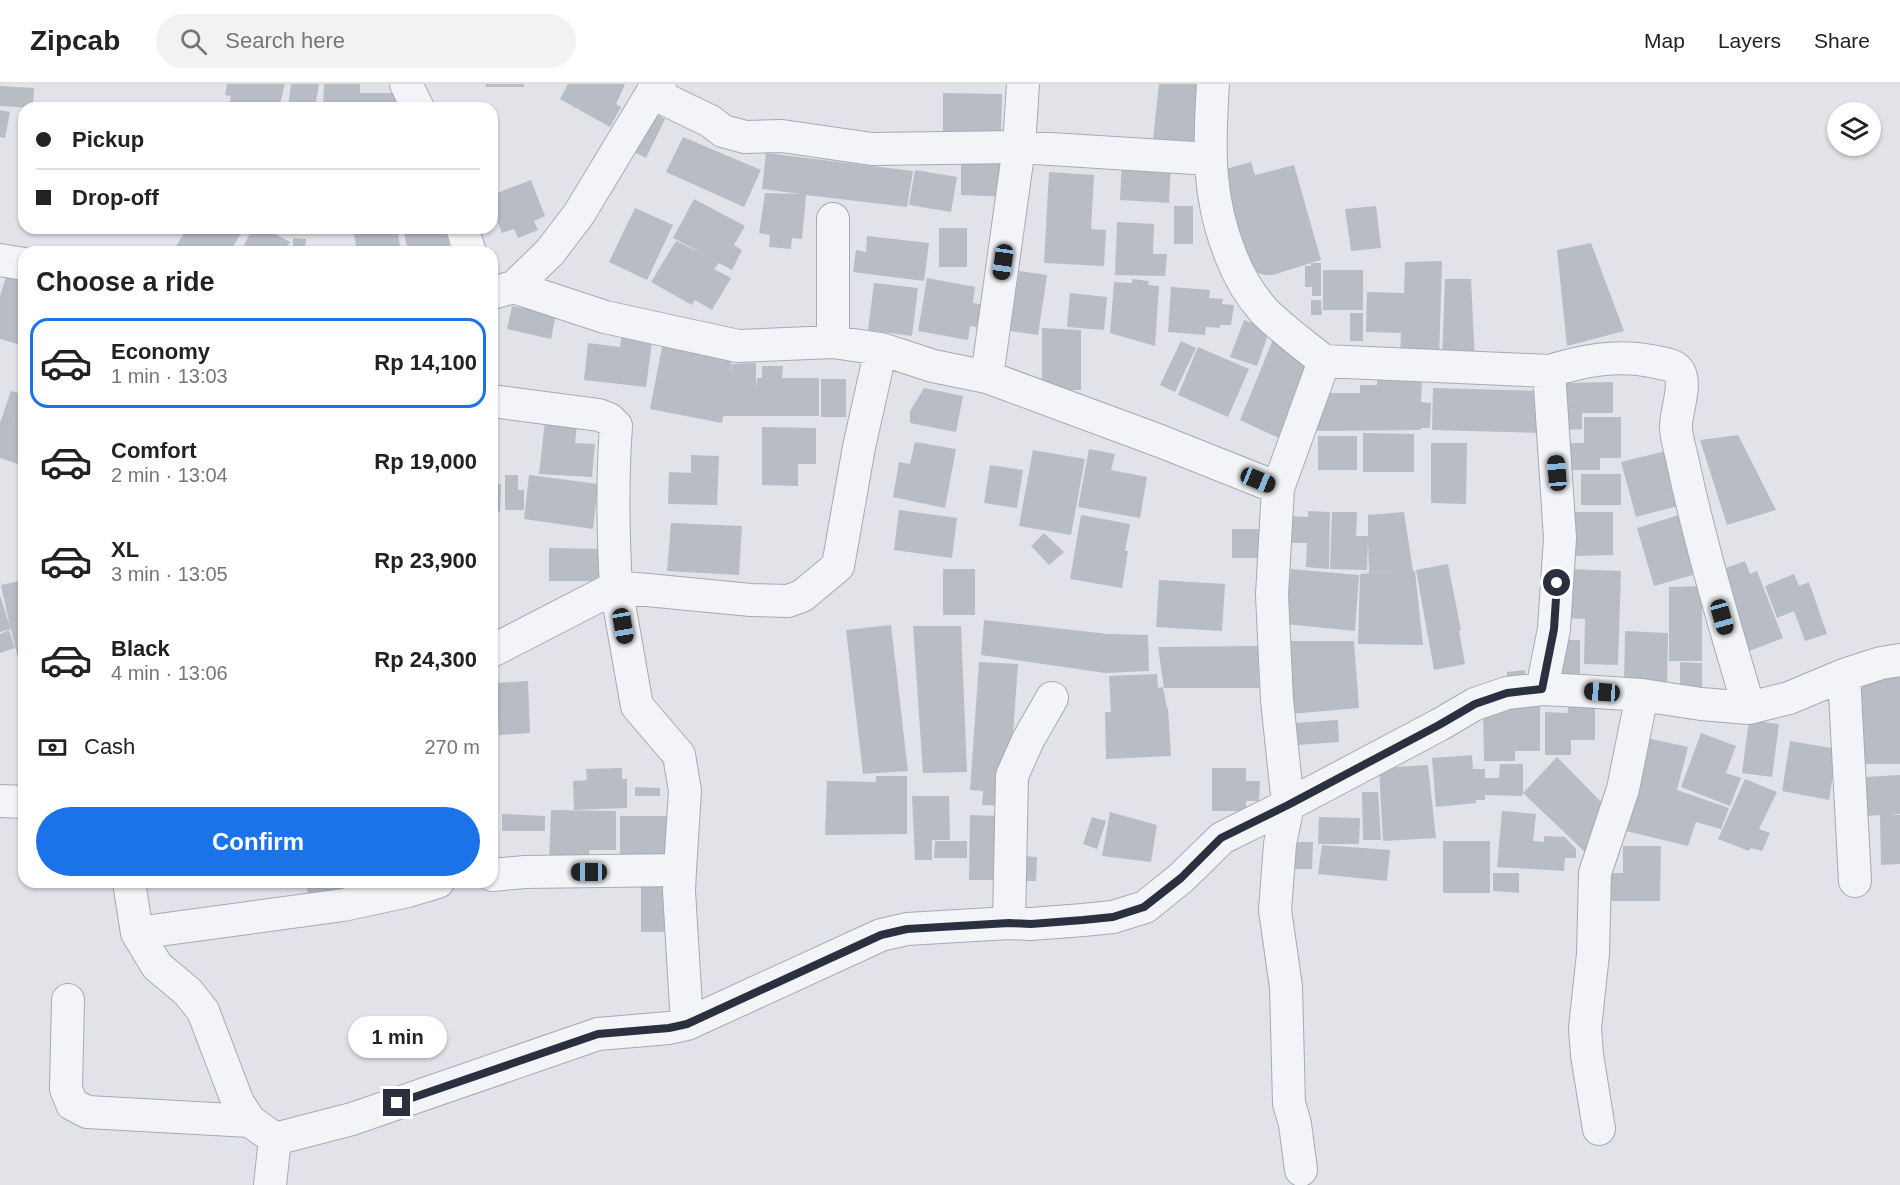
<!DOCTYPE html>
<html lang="en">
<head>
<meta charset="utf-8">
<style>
  body { margin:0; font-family:Arial,sans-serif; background:#f2f2f2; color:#222; height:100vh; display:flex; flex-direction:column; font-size:22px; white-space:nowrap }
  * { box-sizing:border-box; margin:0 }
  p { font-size:20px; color:#767676 }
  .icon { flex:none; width:33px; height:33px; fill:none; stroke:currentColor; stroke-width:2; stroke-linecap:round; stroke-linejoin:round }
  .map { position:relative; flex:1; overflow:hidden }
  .panel { position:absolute; left:18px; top:162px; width:480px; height:642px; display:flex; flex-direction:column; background:#fff; border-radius:18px; box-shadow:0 2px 4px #0004 }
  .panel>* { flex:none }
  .hud { position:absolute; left:18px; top:18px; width:480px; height:132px; border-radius:18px; box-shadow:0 2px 4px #0004; display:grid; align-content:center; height:132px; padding:0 18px; background:#fff }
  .tools { position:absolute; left:1827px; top:18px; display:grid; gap:12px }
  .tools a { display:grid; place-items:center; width:54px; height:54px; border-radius:50%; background:#fff; box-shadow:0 2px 4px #0004; font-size:30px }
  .end { position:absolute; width:27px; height:27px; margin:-14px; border:8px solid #2a303f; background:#fff; box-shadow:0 0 0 3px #fff }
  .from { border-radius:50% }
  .bubble { position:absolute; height:42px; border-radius:21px; background:#fff; box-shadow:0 2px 4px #0004; font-size:20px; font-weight:800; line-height:42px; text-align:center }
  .car { position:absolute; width:18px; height:36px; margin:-18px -9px; border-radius:8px; box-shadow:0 0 4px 2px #0007; background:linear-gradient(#222 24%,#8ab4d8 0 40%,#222 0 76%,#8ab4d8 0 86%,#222 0) }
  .hud b { display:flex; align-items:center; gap:21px; height:57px; font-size:22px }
  .hud b+b { border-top:2px solid #e0e0e0 }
  .hud i { width:15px; height:15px; background:#222 }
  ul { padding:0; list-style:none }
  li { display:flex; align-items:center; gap:18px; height:90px; margin:0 12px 9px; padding:0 6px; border:3px solid transparent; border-radius:18px }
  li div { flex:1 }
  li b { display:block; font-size:22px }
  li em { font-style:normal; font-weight:800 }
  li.on { border-color:#1a73e8 }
  li>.icon { width:54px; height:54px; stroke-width:1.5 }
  h2 { padding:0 18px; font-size:27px; line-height:72px }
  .pay { display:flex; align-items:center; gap:15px; height:66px; padding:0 18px; font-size:22px }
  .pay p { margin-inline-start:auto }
  .button { display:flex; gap:12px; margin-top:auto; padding:12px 18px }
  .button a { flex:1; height:69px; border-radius:36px; background:#1a73e8; color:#fff; font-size:24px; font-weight:800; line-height:69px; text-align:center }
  header { display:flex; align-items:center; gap:36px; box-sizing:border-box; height:84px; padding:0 30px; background:#fff; border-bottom:2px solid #e0e0e0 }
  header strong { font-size:28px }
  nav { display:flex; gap:33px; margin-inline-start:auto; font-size:21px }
  .search { width:420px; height:54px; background:#f2f2f2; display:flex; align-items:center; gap:15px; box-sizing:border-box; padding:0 21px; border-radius:33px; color:#767676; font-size:22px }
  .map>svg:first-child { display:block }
  .building { fill:#b8bcc5 }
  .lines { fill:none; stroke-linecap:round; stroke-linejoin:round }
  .minor-casing { stroke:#a6aab3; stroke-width:34 }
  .minor { stroke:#f3f4f7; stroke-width:32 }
  .route { stroke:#2a303f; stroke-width:8 }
</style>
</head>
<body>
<header>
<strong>Zipcab</strong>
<div class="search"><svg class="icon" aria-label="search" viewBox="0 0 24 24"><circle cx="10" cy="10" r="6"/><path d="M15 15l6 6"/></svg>Search here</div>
<nav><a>Map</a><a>Layers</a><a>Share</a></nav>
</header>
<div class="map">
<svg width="1900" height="1101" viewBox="0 0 1900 1101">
  <rect width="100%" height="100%" fill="#e1e3e9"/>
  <path class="building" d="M 227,0 L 285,0 L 279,24 L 228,24 L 231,12 L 225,11 Z
    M 291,0 L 319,0 L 315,24 L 288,24 Z
    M 324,0 L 360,0 L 360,9 L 403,9 L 403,24 L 323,24 Z
    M 486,0 L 524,0 L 524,3 L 486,3 Z
    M 568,0 L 625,0 L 616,20 L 621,23 L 610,43 L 560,15 Z
    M 1159,0 L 1206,0 L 1200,61 L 1153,56 Z
    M 0,2 L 34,4 L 33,24 L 0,22 Z
    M 943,9 L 1002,10 L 1001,53 L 943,52 Z
    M 0,26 L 10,28 L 5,54 L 0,53 Z
    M 647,26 L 665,35 L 646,74 L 628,65 Z
    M 683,53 L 761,86 L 744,123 L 666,88 Z
    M 766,69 L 913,87 L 907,123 L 806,111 L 802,155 L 792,154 L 791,165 L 769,163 L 770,151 L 759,149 L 765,109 L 801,110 L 762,105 Z
    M 961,73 L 1010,74 L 1010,113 L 961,111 Z
    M 1122,74 L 1171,77 L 1169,119 L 1120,116 Z
    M 1251,78 L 1255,91 L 1294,81 L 1321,176 L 1311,179 L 1321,179 L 1321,212 L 1312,212 L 1312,203 L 1305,203 L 1305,182 L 1311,182 L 1311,179 L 1273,191 L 1264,191 L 1248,185 L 1225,98 L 1230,97 L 1226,85 Z
    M 915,86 L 957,93 L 951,128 L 909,121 Z
    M 1049,88 L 1094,91 L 1091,145 L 1106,146 L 1104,182 L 1044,179 Z
    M 531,96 L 545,132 L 534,137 L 538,146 L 518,154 L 514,145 L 502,149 L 492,123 L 492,111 Z
    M 694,115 L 745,142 L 734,161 L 742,166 L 732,186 L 719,179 L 714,185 L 731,194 L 712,226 L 695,216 L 692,221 L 651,198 L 676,157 L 705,171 L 673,154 Z
    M 1174,122 L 1193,122 L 1193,160 L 1174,160 Z
    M 1376,122 L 1381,164 L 1351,167 L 1345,125 Z
    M 635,124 L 673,141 L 647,196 L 609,178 Z
    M 1117,138 L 1154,140 L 1153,170 L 1167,170 L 1165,192 L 1115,191 Z
    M 187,144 L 244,144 L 230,168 L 183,168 L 175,164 Z
    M 253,144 L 264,144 L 290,158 L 284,168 L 240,168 Z
    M 353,144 L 397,144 L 401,168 L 357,168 Z
    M 403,144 L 445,144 L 451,168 L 408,168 Z
    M 939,144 L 967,144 L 967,183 L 939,183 Z
    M 867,152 L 929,159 L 924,197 L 853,188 L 856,166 L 866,168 Z
    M 293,154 L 306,155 L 305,168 L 293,168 Z
    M 1591,159 L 1624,247 L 1567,262 L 1557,166 Z
    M 1442,177 L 1439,276 L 1400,274 L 1401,249 L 1366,248 L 1367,208 L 1404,209 L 1405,178 Z
    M 1323,186 L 1363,186 L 1363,226 L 1323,226 Z
    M 1019,187 L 1047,191 L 1038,251 L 1010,247 Z
    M 6,193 L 24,198 L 24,262 L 0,255 L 0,212 Z
    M 927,194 L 975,203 L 973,219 L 987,221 L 984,244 L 970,242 L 968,256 L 918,247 Z
    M 1132,195 L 1149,197 L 1148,201 L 1159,202 L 1155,262 L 1110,249 L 1114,198 L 1132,199 Z
    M 1445,195 L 1471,195 L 1475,279 L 1442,277 Z
    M 874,199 L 918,204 L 912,252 L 868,246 Z
    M 1171,203 L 1210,206 L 1209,214 L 1223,215 L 1222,220 L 1234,221 L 1231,241 L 1220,241 L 1220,244 L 1206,243 L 1205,251 L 1168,248 Z
    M 1070,209 L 1107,213 L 1104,246 L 1067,243 Z
    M 1311,216 L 1321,216 L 1322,231 L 1311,231 Z
    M 512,222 L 556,230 L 551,255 L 507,245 Z
    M 1350,229 L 1363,229 L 1363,257 L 1350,257 Z
    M 1244,236 L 1270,245 L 1257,282 L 1230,273 Z
    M 1042,244 L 1081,246 L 1081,306 L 1042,306 Z
    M 622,247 L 653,251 L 646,303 L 584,296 L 588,259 L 620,263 Z
    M 1274,253 L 1314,272 L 1283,356 L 1240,336 Z
    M 1181,257 L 1196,264 L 1175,308 L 1160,301 Z
    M 663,258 L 732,274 L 730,290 L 732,280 L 756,279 L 756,305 L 757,294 L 762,294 L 762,282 L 783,282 L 782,294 L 819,294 L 819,332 L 723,332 L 722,339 L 650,325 Z
    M 1198,263 L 1249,285 L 1228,333 L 1178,311 Z
    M 821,295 L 846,295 L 846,333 L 821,333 Z
    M 1377,295 L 1422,296 L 1421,318 L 1431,319 L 1430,344 L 1421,344 L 1421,346 L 1315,347 L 1321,309 L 1360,309 L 1360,301 L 1377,301 Z
    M 1613,298 L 1613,329 L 1582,329 L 1582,345 L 1567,346 L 1563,330 L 1566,299 Z
    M 924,304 L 963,312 L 956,348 L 910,339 L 910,327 Z
    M 1433,304 L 1544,307 L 1544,349 L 1432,346 Z
    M 11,307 L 24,310 L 24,338 L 14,336 L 24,339 L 24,382 L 0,374 L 0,339 Z
    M 1584,333 L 1621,333 L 1621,374 L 1600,374 L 1600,386 L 1570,386 L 1570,359 L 1584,359 Z
    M 545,337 L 577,340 L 575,359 L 595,360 L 592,393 L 539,390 Z
    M 762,343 L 816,344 L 816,380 L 798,380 L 798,402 L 762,401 Z
    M 1363,349 L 1414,350 L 1414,388 L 1363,388 Z
    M 1738,351 L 1776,426 L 1727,441 L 1700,356 Z
    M 1318,352 L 1357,352 L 1357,386 L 1318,386 Z
    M 915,358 L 956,365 L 945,424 L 893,413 L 899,378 L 910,380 Z
    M 1431,359 L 1467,359 L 1466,420 L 1431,419 Z
    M 1089,365 L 1115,370 L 1111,386 L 1147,393 L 1140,434 L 1078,423 Z
    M 1674,365 L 1689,419 L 1636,433 L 1621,378 Z
    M 1033,366 L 1085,375 L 1071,451 L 1019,442 Z
    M 691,371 L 719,372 L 717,421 L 668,420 L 669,388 L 691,389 Z
    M 990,381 L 1023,386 L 1017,424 L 984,419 Z
    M 1581,390 L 1621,390 L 1621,421 L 1581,421 Z
    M 505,391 L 518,391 L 518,406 L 524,406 L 524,426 L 505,426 Z
    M 529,391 L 598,400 L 593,445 L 524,435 Z
    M 492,400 L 501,400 L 500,428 L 492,428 Z
    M 899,426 L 957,434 L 952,474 L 894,466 Z
    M 1308,427 L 1330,428 L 1329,485 L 1306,483 L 1307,459 L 1290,459 L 1290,432 L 1308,433 Z
    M 1332,428 L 1357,428 L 1356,452 L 1368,452 L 1368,431 L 1404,428 L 1413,487 L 1415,487 L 1423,561 L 1358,560 L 1360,490 L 1394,487 L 1369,489 L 1368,455 L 1367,486 L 1330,485 Z
    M 1574,428 L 1613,428 L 1613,471 L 1574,472 Z
    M 1682,430 L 1700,489 L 1654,502 L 1637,444 Z
    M 1081,431 L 1130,440 L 1125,467 L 1128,467 L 1122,504 L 1070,495 Z
    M 671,439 L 742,442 L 739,491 L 667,487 Z
    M 1232,445 L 1267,445 L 1267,465 L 1258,465 L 1258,474 L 1232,474 Z
    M 1044,449 L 1064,468 L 1049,481 L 1031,462 Z
    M 549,464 L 609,465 L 609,497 L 549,497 Z
    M 1745,477 L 1750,490 L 1757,487 L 1783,554 L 1744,569 L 1712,489 Z
    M 1448,480 L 1461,546 L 1459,547 L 1465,580 L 1434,586 L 1416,486 Z
    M 943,485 L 975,485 L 975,531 L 943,531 Z
    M 1291,485 L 1359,491 L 1355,547 L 1285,540 Z
    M 1569,485 L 1621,487 L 1618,581 L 1584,580 L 1585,535 L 1567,534 Z
    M 1794,490 L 1799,502 L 1809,498 L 1827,550 L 1805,557 L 1794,527 L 1777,534 L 1765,502 Z
    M 24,496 L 24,582 L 20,583 L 11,545 L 14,544 L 0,548 L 0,512 L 10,542 L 1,501 Z
    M 1159,496 L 1225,500 L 1222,547 L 1156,543 Z
    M 1702,502 L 1702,577 L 1669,577 L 1669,503 Z
    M 984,536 L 1108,550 L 1148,551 L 1149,587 L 1105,589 L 981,571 Z
    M 891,541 L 908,687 L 863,690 L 846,546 Z
    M 913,542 L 961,542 L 967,688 L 923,689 Z
    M 9,546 L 15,564 L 0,569 L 0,550 Z
    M 1625,547 L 1668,549 L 1667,602 L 1624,601 Z
    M 1554,556 L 1580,556 L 1580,590 L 1554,590 Z
    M 1284,557 L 1354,557 L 1359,624 L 1290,630 Z
    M 1258,562 L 1259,604 L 1164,604 L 1158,563 Z
    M 979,578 L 1018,580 L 1008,722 L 982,721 L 983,707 L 970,706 Z
    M 1680,578 L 1702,579 L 1702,604 L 1680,604 Z
    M 1900,583 L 1900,680 L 1860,680 L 1860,599 Z
    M 1525,586 L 1525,601 L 1507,602 L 1507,588 Z
    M 1157,590 L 1158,604 L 1163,603 L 1167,624 L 1168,624 L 1171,672 L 1106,675 L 1105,628 L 1111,628 L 1109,592 Z
    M 528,597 L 530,649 L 499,651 L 496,599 Z
    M 1568,615 L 1595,616 L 1595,656 L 1571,656 L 1571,671 L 1545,671 L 1545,628 L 1568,629 Z
    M 1540,618 L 1540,667 L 1515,667 L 1515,677 L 1484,677 L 1483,624 Z
    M 1338,636 L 1339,658 L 1297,661 L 1295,639 Z
    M 1749,636 L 1779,640 L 1772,693 L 1742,689 Z
    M 1701,649 L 1736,662 L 1726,689 L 1741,694 L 1730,722 L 1681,703 Z
    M 1647,654 L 1688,663 L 1677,706 L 1729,724 L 1721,745 L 1696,738 L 1688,762 L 1626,747 Z
    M 1790,657 L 1837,665 L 1829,716 L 1782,707 Z
    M 1472,671 L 1473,685 L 1485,685 L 1485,694 L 1499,694 L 1500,680 L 1523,680 L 1523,709 L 1557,673 L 1609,726 L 1587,770 L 1523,709 L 1522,712 L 1485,711 L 1485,716 L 1476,716 L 1476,719 L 1436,723 L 1432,674 Z
    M 1428,681 L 1436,754 L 1383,757 L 1379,684 Z
    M 622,684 L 622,695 L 627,695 L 627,724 L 574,726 L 573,697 L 587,696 L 586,685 Z
    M 1212,684 L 1246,684 L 1246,697 L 1260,697 L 1259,717 L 1246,717 L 1246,727 L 1212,727 Z
    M 1900,691 L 1900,730 L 1890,731 L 1900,731 L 1900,780 L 1881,781 L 1880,731 L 1866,732 L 1865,693 Z
    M 876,692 L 907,692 L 907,750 L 825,751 L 827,697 L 876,698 Z
    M 1745,695 L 1777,708 L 1759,745 L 1770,749 L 1762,767 L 1751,764 L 1749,767 L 1718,755 Z
    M 635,703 L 660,704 L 660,712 L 635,712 Z
    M 1362,708 L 1378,708 L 1381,756 L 1363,756 Z
    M 912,712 L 949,712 L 950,756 L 932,756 L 932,776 L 915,776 Z
    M 551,726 L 616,727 L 616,766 L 589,766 L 589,780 L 549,779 Z
    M 1502,727 L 1536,730 L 1533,757 L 1544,758 L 1544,752 L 1565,753 L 1576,765 L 1576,774 L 1565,774 L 1564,787 L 1497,783 Z
    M 1110,728 L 1157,741 L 1151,778 L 1102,772 Z
    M 502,730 L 545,732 L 545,747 L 502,747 Z
    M 970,731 L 1000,732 L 999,796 L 969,796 Z
    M 620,732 L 667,732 L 666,782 L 620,782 Z
    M 1092,733 L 1106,737 L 1097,765 L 1083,760 Z
    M 1319,733 L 1360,734 L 1359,760 L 1318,760 Z
    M 935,757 L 967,757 L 967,774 L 934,774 Z
    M 1443,757 L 1490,757 L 1490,809 L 1443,809 Z
    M 1294,758 L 1313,758 L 1312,785 L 1293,785 Z
    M 1322,761 L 1390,766 L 1387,797 L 1318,790 Z
    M 1623,762 L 1661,762 L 1660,817 L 1601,817 L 1602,789 L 1623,789 Z
    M 1022,772 L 1037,773 L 1036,797 L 1021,797 Z
    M 1493,789 L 1519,789 L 1519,809 L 1493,807 Z
    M 306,798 L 341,798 L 342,806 L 308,811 Z
    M 641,798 L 664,798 L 664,848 L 641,848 Z"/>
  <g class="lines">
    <defs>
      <path id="minor" d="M 406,0 L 418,24
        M 1213,0 C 1209,61 1207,114 1231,172 C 1239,193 1249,210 1264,227 C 1282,245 1304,261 1324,277
        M 652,9 L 710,37 L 723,47 L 745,53 L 782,52 L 872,65 L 1019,63 L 1210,75
        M 833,135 L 833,258
        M 462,144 L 470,168
        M 0,176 L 24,180
        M 514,203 L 605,233 L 738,262 L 833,258 L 881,265 L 933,282 L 987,293 L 1160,357 L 1278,404
        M 492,209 L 514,203 L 550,168 L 579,130 L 652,9 L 660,0
        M 987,293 L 1019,63 L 1023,0
        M 492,317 L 599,331 L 609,335 L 616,342 C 612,396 613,449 616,503 L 751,516 L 788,517 L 802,512 L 838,482 L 859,363 L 881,265
        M 492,567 L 616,503 L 637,622 L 679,671 L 685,707 L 680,786
        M 1844,591 L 1855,797
        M 1542,605 L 1554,545 L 1560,454 L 1549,287
        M 0,717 L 24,718
        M 492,791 L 525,788 L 680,786 L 679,807 L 687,940
        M 129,798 L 137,849 L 157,882 L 188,908 L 203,927 L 238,1019 L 250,1037 L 275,1055 L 352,1035 L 598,950 L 669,944 L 687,940 L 881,851 L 907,845 L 1009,839 L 1031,840 L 1083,836 L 1113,833 L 1145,823 L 1181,794 L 1222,754 L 1288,721 L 1439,641 L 1475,620 L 1507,609 L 1542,605 L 1582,607 L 1642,611 L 1701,620 L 1749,624 L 1789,614 L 1844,591 L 1881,579 L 1900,576
        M 1009,839 L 1012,692 L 1028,656 L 1052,614
        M 137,849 L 343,821 L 408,807 L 438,798
        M 68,916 L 66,1005 L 72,1020 L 87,1028 L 250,1037
        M 1599,1045 L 1587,971 L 1585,944 L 1593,870 L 1595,789 L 1623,705 L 1642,611
        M 1301,1086 L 1295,1040 L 1289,1019 L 1286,903 L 1275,826 L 1280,760 L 1288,721 L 1277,616 L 1272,511 L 1278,404 L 1324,277 L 1549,287 C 1583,277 1616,270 1651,277 C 1658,279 1667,279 1674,283 C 1691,293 1675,328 1676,343 C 1676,355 1681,367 1683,379 C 1701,462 1725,543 1749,624
        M 270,1101 L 275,1055"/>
    </defs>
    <use href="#minor" class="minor-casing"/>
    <use href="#minor" class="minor"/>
  </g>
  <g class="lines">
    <path class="route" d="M 397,1019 L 598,950 L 669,944 L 687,940 L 881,851 L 907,845 L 1009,839 L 1031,840 L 1083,836 L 1113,833 L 1144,823 L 1181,794 L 1221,754 L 1288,721 L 1439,641 L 1475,620 L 1507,609 L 1542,605 L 1554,545 L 1557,499"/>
  </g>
</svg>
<div class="tools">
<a><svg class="icon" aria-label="layers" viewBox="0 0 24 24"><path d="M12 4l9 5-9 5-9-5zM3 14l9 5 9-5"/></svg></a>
</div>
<i class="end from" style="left:1557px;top:499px"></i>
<i class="end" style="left:397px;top:1019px"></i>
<div class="bubble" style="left:348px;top:932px;width:99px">1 min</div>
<i class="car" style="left:1003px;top:178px;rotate:188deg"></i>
<i class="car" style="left:1557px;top:389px;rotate:355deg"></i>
<i class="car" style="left:1258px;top:396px;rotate:112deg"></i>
<i class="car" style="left:1722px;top:533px;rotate:164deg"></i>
<i class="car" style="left:623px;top:542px;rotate:170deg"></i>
<i class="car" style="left:1602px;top:608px;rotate:274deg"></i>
<i class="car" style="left:589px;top:788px;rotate:270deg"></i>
<div class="hud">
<b><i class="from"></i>Pickup</b>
<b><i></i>Drop-off</b>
</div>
<section class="panel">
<h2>Choose a ride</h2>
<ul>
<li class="on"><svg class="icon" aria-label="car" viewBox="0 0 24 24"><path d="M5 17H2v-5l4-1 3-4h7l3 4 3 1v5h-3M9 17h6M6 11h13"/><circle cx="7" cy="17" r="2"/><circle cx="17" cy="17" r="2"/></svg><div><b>Economy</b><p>1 min · 13:03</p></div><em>Rp 14,100</em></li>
<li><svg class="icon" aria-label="car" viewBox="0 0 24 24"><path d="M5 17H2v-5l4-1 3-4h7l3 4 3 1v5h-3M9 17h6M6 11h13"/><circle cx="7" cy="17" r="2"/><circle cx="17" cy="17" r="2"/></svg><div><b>Comfort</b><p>2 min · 13:04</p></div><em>Rp 19,000</em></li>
<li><svg class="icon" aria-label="car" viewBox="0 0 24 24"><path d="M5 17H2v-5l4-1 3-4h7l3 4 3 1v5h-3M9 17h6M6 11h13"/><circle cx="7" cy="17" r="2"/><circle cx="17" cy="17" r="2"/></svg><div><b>XL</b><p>3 min · 13:05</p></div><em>Rp 23,900</em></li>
<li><svg class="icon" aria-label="car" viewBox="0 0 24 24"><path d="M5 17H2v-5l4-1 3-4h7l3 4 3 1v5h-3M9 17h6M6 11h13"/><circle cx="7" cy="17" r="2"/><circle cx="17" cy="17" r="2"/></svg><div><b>Black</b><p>4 min · 13:06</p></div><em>Rp 24,300</em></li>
</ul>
<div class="pay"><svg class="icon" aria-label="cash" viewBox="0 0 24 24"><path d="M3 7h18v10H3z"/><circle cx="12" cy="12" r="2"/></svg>Cash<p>270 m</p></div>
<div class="button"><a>Confirm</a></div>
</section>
</div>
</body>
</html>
